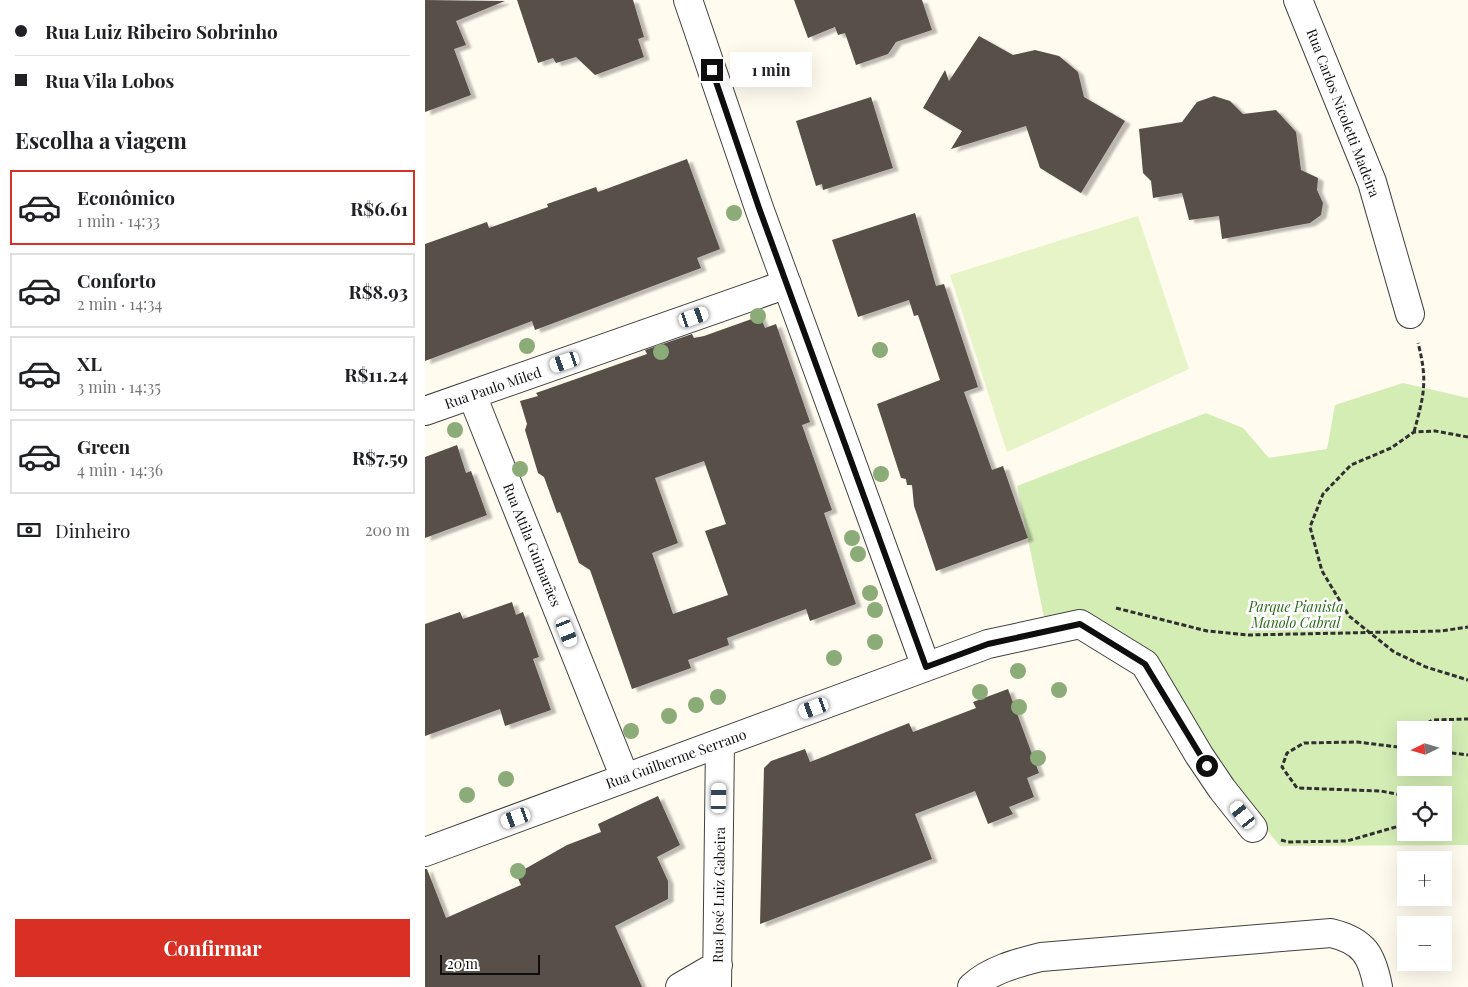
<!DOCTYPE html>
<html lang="pt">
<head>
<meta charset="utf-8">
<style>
  body { margin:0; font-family:"Playfair Display",serif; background:#f6f6f6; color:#202124; height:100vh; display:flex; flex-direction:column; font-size:19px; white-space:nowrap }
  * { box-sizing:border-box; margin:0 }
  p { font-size:16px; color:#757577 }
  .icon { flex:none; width:28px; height:28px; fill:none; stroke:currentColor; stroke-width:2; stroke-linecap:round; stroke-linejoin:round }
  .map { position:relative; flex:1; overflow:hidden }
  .details { display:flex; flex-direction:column; background:#fff; width:425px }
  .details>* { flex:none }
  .top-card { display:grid; align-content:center; height:110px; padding:0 15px; background:#fff }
  .needle { width:32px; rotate:265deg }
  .fabs { position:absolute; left:972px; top:721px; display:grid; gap:10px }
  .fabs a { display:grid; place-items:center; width:55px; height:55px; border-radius:0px; background:#fff; box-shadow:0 5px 20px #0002; font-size:25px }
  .scale { position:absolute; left:15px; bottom:12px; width:100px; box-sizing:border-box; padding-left:5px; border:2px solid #0e0e0e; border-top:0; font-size:14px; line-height:18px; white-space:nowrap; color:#0e0e0e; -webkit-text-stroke:4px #fff; paint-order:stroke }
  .end { position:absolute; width:22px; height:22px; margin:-11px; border:6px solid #0e0e0e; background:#fff; box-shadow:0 0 0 2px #fff }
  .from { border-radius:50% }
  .bubble { position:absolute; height:35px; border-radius:0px; background:#fff; box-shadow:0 5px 20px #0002; font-size:16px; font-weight:700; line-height:35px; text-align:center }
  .car { position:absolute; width:15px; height:30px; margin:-15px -8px; border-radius:6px; box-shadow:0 0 4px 1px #0007; background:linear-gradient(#fff 24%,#345 0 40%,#fff 0 76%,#345 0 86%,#fff 0) }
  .top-card b { display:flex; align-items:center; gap:18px; height:48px; font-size:19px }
  .top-card b+b { border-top:1px solid #e0e0e0 }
  .top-card i { width:12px; height:12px; background:#202124 }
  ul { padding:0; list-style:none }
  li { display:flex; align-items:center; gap:15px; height:75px; margin:0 10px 8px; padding:0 5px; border:2px solid #e0e0e0; border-radius:0px }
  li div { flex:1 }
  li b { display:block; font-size:19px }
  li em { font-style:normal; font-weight:700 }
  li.active { border-color:#d93025 }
  li>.icon { width:45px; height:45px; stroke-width:1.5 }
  h2 { padding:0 15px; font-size:22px; line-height:60px }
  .pay { display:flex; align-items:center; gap:12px; height:55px; padding:0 15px; font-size:19px }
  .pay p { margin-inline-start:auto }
  .action { display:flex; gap:10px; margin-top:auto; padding:10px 15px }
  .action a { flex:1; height:58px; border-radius:0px; background:#d93025; color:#fff; font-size:20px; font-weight:700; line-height:58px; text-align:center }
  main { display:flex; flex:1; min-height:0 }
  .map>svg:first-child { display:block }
  .green { fill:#d4edb5; fill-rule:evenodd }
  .pitch { fill:#e6f4c7 }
  .building { fill:#584f49; fill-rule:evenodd; filter:url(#shadow) }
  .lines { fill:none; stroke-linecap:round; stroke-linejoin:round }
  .minor-casing { stroke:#414141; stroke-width:30 }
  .path { stroke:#303030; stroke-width:3; stroke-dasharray:5 2.5; stroke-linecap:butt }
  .minor { stroke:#fff; stroke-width:28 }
  .tree { fill:#8bac79 }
  .route { stroke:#0e0e0e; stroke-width:6 }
  .labels { text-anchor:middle; stroke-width:5; stroke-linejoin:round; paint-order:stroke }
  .street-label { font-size:14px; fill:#0e0e0e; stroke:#fff }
  .park-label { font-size:14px; font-style:italic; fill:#2c6c18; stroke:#fff }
</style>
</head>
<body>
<main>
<section class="details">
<div class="top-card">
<b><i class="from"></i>Rua Luiz Ribeiro Sobrinho</b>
<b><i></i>Rua Vila Lobos</b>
</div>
<h2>Escolha a viagem</h2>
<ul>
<li class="active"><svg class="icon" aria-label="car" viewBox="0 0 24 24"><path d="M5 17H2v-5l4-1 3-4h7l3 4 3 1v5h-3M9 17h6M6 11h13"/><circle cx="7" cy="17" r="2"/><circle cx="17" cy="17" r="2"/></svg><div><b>Econômico</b><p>1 min · 14:33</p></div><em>R$6.61</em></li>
<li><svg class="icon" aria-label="car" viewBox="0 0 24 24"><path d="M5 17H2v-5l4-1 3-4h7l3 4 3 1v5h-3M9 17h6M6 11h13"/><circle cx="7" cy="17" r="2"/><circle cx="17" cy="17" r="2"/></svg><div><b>Conforto</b><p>2 min · 14:34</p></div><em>R$8.93</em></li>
<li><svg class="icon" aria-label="car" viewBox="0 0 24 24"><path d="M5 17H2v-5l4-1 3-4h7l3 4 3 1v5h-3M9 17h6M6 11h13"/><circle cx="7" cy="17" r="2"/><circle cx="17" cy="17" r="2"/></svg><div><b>XL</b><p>3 min · 14:35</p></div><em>R$11.24</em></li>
<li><svg class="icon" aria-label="car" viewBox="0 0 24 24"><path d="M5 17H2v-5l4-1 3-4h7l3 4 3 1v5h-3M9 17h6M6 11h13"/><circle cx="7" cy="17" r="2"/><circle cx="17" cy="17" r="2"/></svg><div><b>Green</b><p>4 min · 14:36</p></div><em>R$7.59</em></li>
</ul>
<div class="pay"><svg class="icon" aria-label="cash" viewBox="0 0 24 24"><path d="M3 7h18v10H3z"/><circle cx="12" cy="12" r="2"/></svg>Dinheiro<p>200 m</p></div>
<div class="action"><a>Confirmar</a></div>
</section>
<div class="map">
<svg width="1043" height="987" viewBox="0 0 1043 987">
  <defs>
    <filter id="shadow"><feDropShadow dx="5.5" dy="3" stdDeviation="1" flood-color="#0004"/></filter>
  </defs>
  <rect width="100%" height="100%" fill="#fffbef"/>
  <path class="green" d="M 978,383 L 1043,398 L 1043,845 L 855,846 L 687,646 L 622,632 L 592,486 L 781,413 L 818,428 L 844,458 L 902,449 L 910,405 ZM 981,730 L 1019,730 L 1019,768 L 981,768 ZM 981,795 L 1019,795 L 1019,832 L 981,832 Z"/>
  <path class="pitch" d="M 713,216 L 764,369 L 582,452 L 525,275 Z"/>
  <path class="building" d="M 0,0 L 80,1 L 31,21 L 41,45 L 29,49 L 46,95 L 0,112 Z
    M 92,0 L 208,0 L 219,37 L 213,39 L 219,57 L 170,75 L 151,57 L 131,63 L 128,58 L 113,63 Z
    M 369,0 L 497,0 L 507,30 L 471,42 L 463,54 L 431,65 L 420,33 L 413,35 L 410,27 L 383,38 Z
    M 554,36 L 588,55 L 610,50 L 634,56 L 653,72 L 659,97 L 700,121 L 656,193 L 615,168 L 601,126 L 526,149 L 537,131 L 498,108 L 520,70 L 524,81 Z
    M 789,96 L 805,101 L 818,114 L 851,110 L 871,132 L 876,170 L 893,178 L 892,190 L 898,203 L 896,215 L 885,223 L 797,239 L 794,216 L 764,220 L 757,193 L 728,198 L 726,181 L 718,173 L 714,129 L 757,122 L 772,102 Z
    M 446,97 L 468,168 L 398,190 L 397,184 L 391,186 L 371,121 Z
    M 262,159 L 295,249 L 272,258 L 276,268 L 110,330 L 107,321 L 0,361 L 0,244 L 62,222 L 64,228 L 123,207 L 122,204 L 171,187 L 173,192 Z
    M 490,213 L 511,286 L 519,284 L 553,387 L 539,392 L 567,470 L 578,466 L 603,538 L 511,571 L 489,506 L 487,485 L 482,485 L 481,479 L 476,478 L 452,404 L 515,380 L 493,315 L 489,316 L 484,300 L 433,317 L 407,240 Z
    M 335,316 L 340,328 L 351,324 L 385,422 L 377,425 L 407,510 L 399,513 L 431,604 L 385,621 L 381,609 L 302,638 L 304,645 L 263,660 L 266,668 L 207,689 L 165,570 L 154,563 L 135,512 L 132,513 L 119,477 L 113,473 L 100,430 L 102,424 L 95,401 L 113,396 L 111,393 L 222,354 L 220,350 L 267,334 L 269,338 L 279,336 ZM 279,461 L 301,524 L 280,531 L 303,595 L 248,614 L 227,553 L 253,543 L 230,478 Z
    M 32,445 L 41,473 L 46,471 L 62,515 L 0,538 L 0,457 Z
    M 87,602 L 91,615 L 98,612 L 114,657 L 108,659 L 126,710 L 80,726 L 75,709 L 0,736 L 0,624 L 35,612 L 38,619 Z
    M 583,689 L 614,773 L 602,778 L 609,797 L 584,807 L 588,814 L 563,824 L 550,791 L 490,814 L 507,859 L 335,924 L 339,768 L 346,761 L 380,749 L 385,762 L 484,723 L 488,732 L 551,708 L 548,702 Z
    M 233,796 L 255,845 L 232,857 L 243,881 L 243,899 L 190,926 L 217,987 L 0,987 L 0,869 L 2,869 L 21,918 L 96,885 L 91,874 L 142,845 L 176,832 L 173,824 Z"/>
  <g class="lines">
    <defs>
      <path id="minor" d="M 263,0 L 334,208 L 501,667
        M 873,0 L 947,182 L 985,314
        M 47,395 L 200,778
        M 0,411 L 362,284
        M 0,852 L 563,644 L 655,624 L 720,664 L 774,755 L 797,789 L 828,828
        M 255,987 L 293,965
        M 292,987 L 295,743
        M 547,987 C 565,970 592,963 616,957 L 906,933 C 939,941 947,955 953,987"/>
    </defs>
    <use href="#minor" class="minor-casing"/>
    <path class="path" d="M 989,432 C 999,395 1003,381 993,343
      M 1043,437 L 1010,431 L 989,432 L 966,448 L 926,465 L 898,494 L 885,527 L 897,571 L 924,616 L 969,652 L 1001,667 L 1043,680
      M 691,608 L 782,631 L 823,635 L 1016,631 L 1043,627
      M 989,730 L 1008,720 L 1043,719
      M 981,748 L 932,742 L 879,743 L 862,753 L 857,767 L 872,788 L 956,791 L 981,796
      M 1019,752 L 1043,755
      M 856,840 L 863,842 L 922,841 L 981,824"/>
    <use href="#minor" class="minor"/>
  </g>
  <g class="tree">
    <circle cx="309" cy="213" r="8"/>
    <circle cx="333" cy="316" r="8"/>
    <circle cx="102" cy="346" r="8"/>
    <circle cx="455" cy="350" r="8"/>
    <circle cx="236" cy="352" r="8"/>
    <circle cx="30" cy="430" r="8"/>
    <circle cx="95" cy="469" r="8"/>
    <circle cx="456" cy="474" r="8"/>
    <circle cx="427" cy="538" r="8"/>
    <circle cx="433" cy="554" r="8"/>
    <circle cx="445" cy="593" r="8"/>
    <circle cx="450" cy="610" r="8"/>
    <circle cx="450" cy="642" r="8"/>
    <circle cx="409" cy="658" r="8"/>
    <circle cx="593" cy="671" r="8"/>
    <circle cx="634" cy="690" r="8"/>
    <circle cx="555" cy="692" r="8"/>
    <circle cx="293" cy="697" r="8"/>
    <circle cx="271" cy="705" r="8"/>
    <circle cx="594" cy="707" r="8"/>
    <circle cx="244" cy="716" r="8"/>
    <circle cx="206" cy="731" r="8"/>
    <circle cx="613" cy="758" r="8"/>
    <circle cx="81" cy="779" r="8"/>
    <circle cx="42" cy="795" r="8"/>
    <circle cx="93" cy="871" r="8"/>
  </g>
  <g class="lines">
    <path class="route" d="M 287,70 L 334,208 L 501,667 L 563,644 L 655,624 L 720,664 L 782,766"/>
  </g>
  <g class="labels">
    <g class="street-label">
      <text transform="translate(918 113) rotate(69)" y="5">Rua Carlos Nicoletti Madeira</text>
      <text transform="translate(68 388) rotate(-19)" y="5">Rua Paulo Miled</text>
      <text transform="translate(107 545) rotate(68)" y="5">Rua Attila Guimarães</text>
      <text transform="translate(251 759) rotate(-20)" y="5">Rua Guilherme Serrano</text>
      <text transform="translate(294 895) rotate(-89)" y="5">Rua José Luiz Gabeira</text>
    </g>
    <g class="park-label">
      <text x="871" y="612">Parque Pianista<tspan x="871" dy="16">Manolo Cabral</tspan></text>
    </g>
  </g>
</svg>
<div class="fabs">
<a><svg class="needle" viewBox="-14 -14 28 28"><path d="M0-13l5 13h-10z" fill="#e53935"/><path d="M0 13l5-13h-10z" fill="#757577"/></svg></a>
<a><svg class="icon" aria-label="locate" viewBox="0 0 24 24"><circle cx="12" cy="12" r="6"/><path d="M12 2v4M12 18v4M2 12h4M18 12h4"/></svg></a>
<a>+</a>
<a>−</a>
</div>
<div class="scale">20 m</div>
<i class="end from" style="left:782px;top:766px"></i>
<i class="end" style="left:287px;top:70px"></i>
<div class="bubble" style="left:305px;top:52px;width:82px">1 min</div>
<i class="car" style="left:269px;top:317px;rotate:71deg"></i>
<i class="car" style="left:140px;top:362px;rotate:251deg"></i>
<i class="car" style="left:142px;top:632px;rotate:158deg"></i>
<i class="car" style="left:389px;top:708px;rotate:250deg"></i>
<i class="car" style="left:294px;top:798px;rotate:1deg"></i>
<i class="car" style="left:818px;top:815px;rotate:321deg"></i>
<i class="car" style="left:91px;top:818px;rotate:250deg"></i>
</div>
</main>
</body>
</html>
